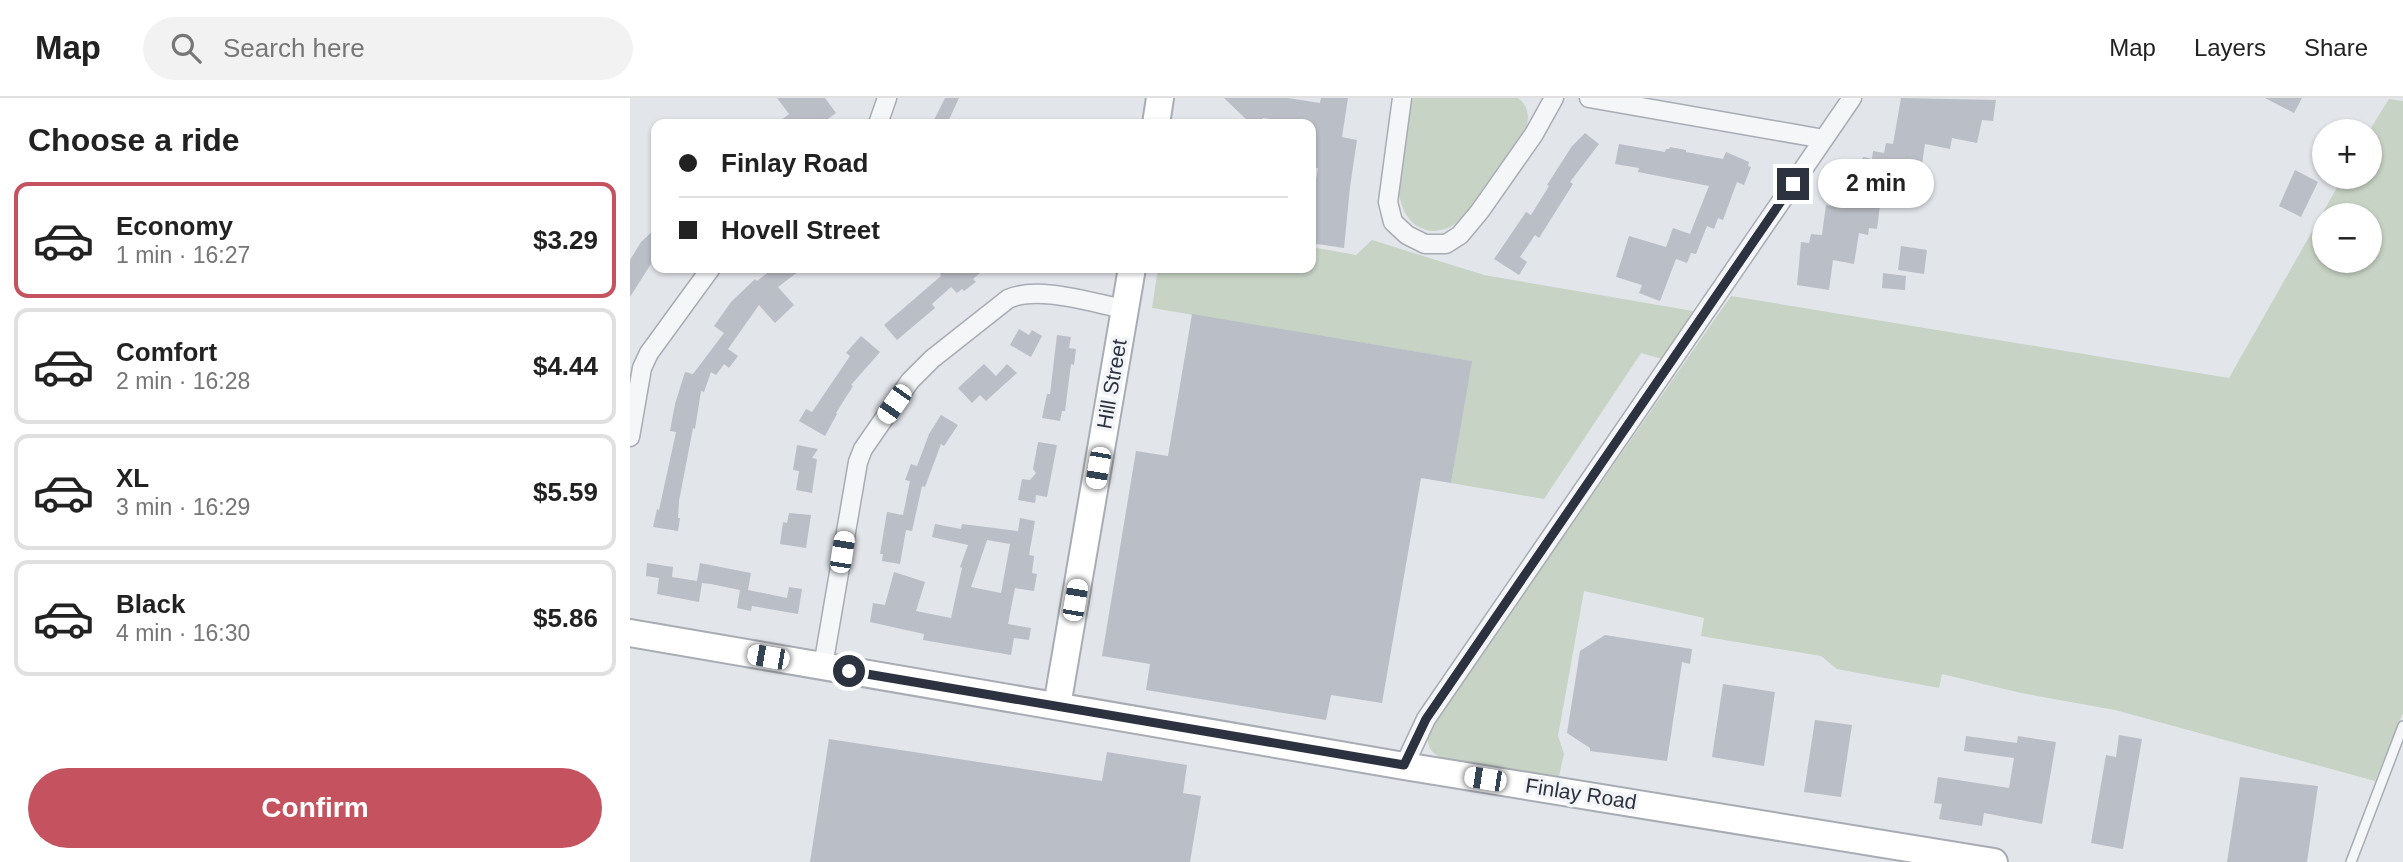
<!DOCTYPE html>
<html lang="en">
<head>
<meta charset="utf-8">
<style>
  body { margin:0; font-family:Helvetica,sans-serif; background:#f2f2f2; color:#222; height:100vh; display:flex; flex-direction:column; font-size:26px; white-space:nowrap }
  * { box-sizing:border-box; margin:0 }
  p { font-size:23px; color:#767676 }
  .icon { flex:none; width:38px; height:38px; fill:none; stroke:currentColor; stroke-width:2; stroke-linecap:round; stroke-linejoin:round }
  .map { position:relative; flex:1; overflow:hidden }
  .drawer { display:flex; flex-direction:column; background:#fff; width:630px }
  .drawer>* { flex:none }
  .banner { position:absolute; left:21px; top:21px; width:665px; height:154px; border-radius:14px; box-shadow:0 2px 5px #0004; display:grid; align-content:center; height:154px; padding:0 28px; background:#fff }
  .controls { position:absolute; left:1682px; top:21px; display:grid; gap:14px }
  .controls a { display:grid; place-items:center; width:70px; height:70px; border-radius:50%; background:#fff; box-shadow:0 2px 5px #0004; font-size:35px }
  .end { position:absolute; width:32px; height:32px; margin:-16px; border:9px solid #2c3240; background:#fff; box-shadow:0 0 0 4px #fff }
  .from { border-radius:50% }
  .bubble { position:absolute; height:49px; border-radius:24px; background:#fff; box-shadow:0 2px 5px #0004; font-size:23px; font-weight:600; line-height:49px; text-align:center }
  .car { position:absolute; width:21px; height:42px; margin:-21px -10px; border-radius:9px; box-shadow:0 0 5px 2px #0007; background:linear-gradient(#fff 24%,#345 0 40%,#fff 0 76%,#345 0 86%,#fff 0) }
  .banner b { display:flex; align-items:center; gap:24px; height:66px; font-size:26px }
  .banner b+b { border-top:2px solid #e0e0e0 }
  .banner i { width:18px; height:18px; background:#222 }
  ul { padding:0; list-style:none }
  li { display:flex; align-items:center; gap:21px; height:116px; margin:0 14px 10px; padding:0 14px; border:4px solid #e0e0e0; border-radius:14px }
  li div { flex:1 }
  li b { display:block; font-size:26px }
  li em { font-style:normal; font-weight:600 }
  li.active { border-color:#c4525f }
  li>.icon { width:63px; height:63px; stroke-width:1.5 }
  h2 { padding:0 28px; font-size:32px; line-height:84px }
  .button { display:flex; gap:14px; margin-top:auto; padding:14px 28px }
  .button a { flex:1; height:80px; border-radius:42px; background:#c4525f; color:#fff; font-size:28px; font-weight:600; line-height:80px; text-align:center }
  header { display:flex; align-items:center; gap:42px; box-sizing:border-box; height:98px; padding:0 35px; background:#fff; border-bottom:2px solid #e0e0e0 }
  header strong { font-size:33px }
  nav { display:flex; gap:38px; margin-inline-start:auto; font-size:24px }
  .search { width:490px; height:63px; background:#f2f2f2; display:flex; align-items:center; gap:18px; box-sizing:border-box; padding:0 24px; border-radius:38px; color:#767676; font-size:26px }
  main { display:flex; flex:1; min-height:0 }
  .map>svg:first-child { display:block }
  .green { fill:#c7d3c4; fill-rule:evenodd }
  .building { fill:#babec6; fill-rule:evenodd }
  .lines { fill:none; stroke-linecap:round; stroke-linejoin:round }
  .lane-casing { stroke:#a8acb4; stroke-width:12 }
  .street-casing { stroke:#a8acb4; stroke-width:21 }
  .secondary-casing { stroke:#a8acb4; stroke-width:30 }
  .lane { stroke:#f5f6f8; stroke-width:9 }
  .street { stroke:#f5f6f8; stroke-width:18 }
  .secondary { stroke:#fff; stroke-width:26 }
  .route { stroke:#2c3240; stroke-width:9 }
  .labels { text-anchor:middle; stroke-width:7; stroke-linejoin:round; paint-order:stroke }
  .street-label { font-size:21px; fill:#2c3240; stroke:#f2f4f7 }
</style>
</head>
<body>
<header>
<strong>Map</strong>
<div class="search"><svg class="icon" aria-label="search" viewBox="0 0 24 24"><circle cx="10" cy="10" r="6"/><path d="M15 15l6 6"/></svg>Search here</div>
<nav><a>Map</a><a>Layers</a><a>Share</a></nav>
</header>
<main>
<section class="drawer">
<h2>Choose a ride</h2>
<ul>
<li class="active"><svg class="icon" aria-label="car" viewBox="0 0 24 24"><path d="M5 17H2v-5l4-1 3-4h7l3 4 3 1v5h-3M9 17h6M6 11h13"/><circle cx="7" cy="17" r="2"/><circle cx="17" cy="17" r="2"/></svg><div><b>Economy</b><p>1 min · 16:27</p></div><em>$3.29</em></li>
<li><svg class="icon" aria-label="car" viewBox="0 0 24 24"><path d="M5 17H2v-5l4-1 3-4h7l3 4 3 1v5h-3M9 17h6M6 11h13"/><circle cx="7" cy="17" r="2"/><circle cx="17" cy="17" r="2"/></svg><div><b>Comfort</b><p>2 min · 16:28</p></div><em>$4.44</em></li>
<li><svg class="icon" aria-label="car" viewBox="0 0 24 24"><path d="M5 17H2v-5l4-1 3-4h7l3 4 3 1v5h-3M9 17h6M6 11h13"/><circle cx="7" cy="17" r="2"/><circle cx="17" cy="17" r="2"/></svg><div><b>XL</b><p>3 min · 16:29</p></div><em>$5.59</em></li>
<li><svg class="icon" aria-label="car" viewBox="0 0 24 24"><path d="M5 17H2v-5l4-1 3-4h7l3 4 3 1v5h-3M9 17h6M6 11h13"/><circle cx="7" cy="17" r="2"/><circle cx="17" cy="17" r="2"/></svg><div><b>Black</b><p>4 min · 16:30</p></div><em>$5.86</em></li>
</ul>
<div class="button"><a>Confirm</a></div>
</section>
<div class="map">
<svg width="1773" height="764" viewBox="0 0 1773 764">
  <rect width="100%" height="100%" fill="#e2e5ea"/>
  <path class="green" d="M 783,0 L 888,0 C 899,8 900,21 895,33 C 877,59 848,112 822,128 C 813,133 801,135 791,130 C 775,123 770,105 768,89 L 778,15 Z
    M 1759,1 L 1773,3 L 1773,615 L 1745,683 L 1485,612 L 1391,595 L 1312,576 L 1309,590 L 1207,571 L 1191,558 L 1071,538 L 1074,520 L 954,493 L 928,638 L 934,656 L 929,678 L 815,662 C 801,655 796,649 798,633 L 1101,198 L 1599,280 L 1713,79 L 1740,79 L 1739,33 ZM 1694,117 L 1740,117 L 1740,163 L 1694,163 Z
    M 742,142 L 854,177 L 1063,213 L 1032,261 L 1011,255 L 914,401 L 821,385 L 841,263 L 522,210 L 528,170 L 681,170 L 681,149 L 726,157 Z"/>
  <path class="building" d="M 147,0 L 195,0 L 206,15 L 191,26 L 146,26 L 159,16 Z
    M 315,0 L 329,0 L 317,26 L 302,26 Z
    M 594,0 L 658,0 L 690,5 L 691,0 L 718,0 L 712,39 L 727,42 L 720,89 L 714,150 L 681,145 L 682,106 L 688,70 L 681,70 L 681,26 L 633,20 L 632,25 L 618,23 Z
    M 1271,0 L 1366,2 L 1363,23 L 1352,22 L 1347,45 L 1322,40 L 1320,51 L 1295,46 L 1290,79 L 1278,77 L 1276,91 L 1257,88 L 1254,108 L 1250,107 L 1247,131 L 1239,130 L 1238,137 L 1229,135 L 1224,166 L 1203,162 L 1199,192 L 1167,187 L 1171,144 L 1179,145 L 1181,136 L 1192,137 L 1196,107 L 1215,110 L 1220,81 L 1229,82 L 1233,59 L 1242,61 L 1243,53 L 1254,55 L 1256,45 L 1263,46 Z
    M 1635,0 L 1672,0 L 1664,15 Z
    M 955,35 L 969,46 L 940,84 L 943,86 L 909,140 L 905,137 L 890,159 L 897,164 L 889,177 L 864,161 L 896,114 L 901,117 L 919,88 L 917,87 L 942,48 Z
    M 989,46 L 1035,54 L 1036,51 L 1039,51 L 1040,49 L 1056,52 L 1056,54 L 1093,61 L 1096,54 L 1119,64 L 1118,68 L 1121,69 L 1114,87 L 1107,84 L 1093,122 L 1088,120 L 1084,131 L 1077,128 L 1066,156 L 1061,155 L 1057,165 L 1046,161 L 1030,203 L 1009,195 L 1012,187 L 986,179 L 999,138 L 1036,149 L 1043,130 L 1060,136 L 1079,88 L 1008,74 L 1009,70 L 985,66 Z
    M 1665,72 L 1688,84 L 1671,119 L 1649,108 Z
    M 26,130 L 26,158 L 0,199 L 0,162 L 11,144 Z
    M 1271,148 L 1297,152 L 1294,176 L 1268,172 Z
    M 144,170 L 173,170 L 148,189 L 164,207 L 145,225 L 129,207 L 98,251 L 108,258 L 99,270 L 94,266 L 86,277 L 81,274 L 74,294 L 71,293 L 65,331 L 63,330 L 49,403 L 48,420 L 50,420 L 48,433 L 23,429 L 27,411 L 29,412 L 46,334 L 40,333 L 45,306 L 55,274 L 63,276 L 94,235 L 84,228 L 101,204 L 125,181 L 127,183 Z
    M 317,170 L 356,170 L 343,181 L 346,184 L 334,193 L 332,191 L 327,195 L 321,189 L 302,206 L 305,210 L 267,242 L 254,227 L 311,178 L 310,176 Z
    M 1253,175 L 1276,178 L 1275,192 L 1252,190 Z
    M 562,216 L 842,263 L 821,385 L 791,380 L 752,605 L 701,597 L 696,622 L 516,592 L 520,566 L 472,558 L 506,353 L 538,358 Z
    M 389,231 L 399,237 L 402,232 L 412,238 L 401,259 L 380,247 Z
    M 427,237 L 441,239 L 439,250 L 446,251 L 444,267 L 441,266 L 435,313 L 432,313 L 430,323 L 412,320 L 417,296 L 420,296 Z
    M 231,238 L 250,254 L 221,287 L 223,288 L 206,315 L 207,316 L 195,338 L 169,323 L 176,311 L 182,314 L 220,258 L 216,255 Z
    M 354,266 L 366,278 L 377,266 L 387,275 L 356,303 L 350,297 L 342,305 L 328,290 Z
    M 311,317 L 328,327 L 314,348 L 311,346 L 295,389 L 292,388 L 282,433 L 276,432 L 270,466 L 252,463 L 253,456 L 250,456 L 257,414 L 273,417 L 280,383 L 275,382 L 281,366 L 287,368 L 299,336 Z
    M 408,344 L 427,347 L 417,399 L 406,397 L 405,405 L 388,402 L 392,381 L 400,382 L 406,375 L 403,371 Z
    M 167,347 L 188,351 L 182,360 L 187,361 L 182,395 L 166,392 L 169,373 L 163,372 Z
    M 159,415 L 181,417 L 176,450 L 150,446 L 153,424 L 157,425 Z
    M 390,420 L 405,423 L 399,457 L 404,458 L 402,475 L 407,476 L 404,493 L 385,490 L 378,526 L 401,530 L 399,542 L 384,540 L 381,557 L 293,542 L 294,536 L 240,524 L 243,505 L 255,507 L 264,474 L 295,484 L 286,513 L 321,520 L 332,470 L 330,469 L 338,447 L 302,439 L 305,426 L 331,431 L 332,426 L 388,433 ZM 357,442 L 380,446 L 371,495 L 341,489 Z
    M 17,465 L 43,469 L 42,479 L 67,483 L 70,465 L 121,475 L 118,492 L 157,500 L 159,489 L 172,491 L 168,516 L 122,508 L 121,513 L 107,510 L 110,492 L 81,486 L 72,485 L 69,504 L 27,496 L 29,480 L 16,478 Z
    M 975,537 L 1062,551 L 1060,566 L 1052,564 L 1037,663 L 960,653 L 960,650 L 937,635 L 950,553 Z
    M 1093,586 L 1145,594 L 1134,668 L 1082,659 Z
    M 1185,622 L 1222,627 L 1211,699 L 1174,694 Z
    M 1489,637 L 1512,641 L 1493,751 L 1461,745 L 1476,657 L 1486,659 Z
    M 1336,638 L 1387,645 L 1388,638 L 1426,644 L 1412,726 L 1354,715 L 1352,728 L 1309,721 L 1312,706 L 1304,705 L 1308,679 L 1379,690 L 1384,660 L 1334,653 Z
    M 199,641 L 472,683 L 477,654 L 557,667 L 553,695 L 571,698 L 560,764 L 180,764 Z
    M 1610,679 L 1688,688 L 1677,764 L 1597,764 Z"/>
  <g class="lines">
    <defs>
      <path id="lane" d="M 1721,764 L 1773,628"/>
      <path id="street" d="M 772,0 L 758,104 L 763,124 L 777,137 L 795,146 L 816,146 L 830,137 L 850,113 L 904,36 L 924,0
        M 959,0 L 1194,41
        M 248,26 L 257,0
        M 0,339 L 12,270 L 19,255 L 81,170
        M 193,568 L 228,364 L 233,351 L 280,283 L 302,261 L 378,201 C 408,187 462,205 495,211
        M 774,668 L 796,621 L 1222,0"/>
      <path id="secondary" d="M 526,26 L 530,0
        M 0,535 L 774,668 L 1364,764
        M 427,608 L 502,170"/>
    </defs>
    <use href="#lane" class="lane-casing"/>
    <use href="#street" class="street-casing"/>
    <use href="#secondary" class="secondary-casing"/>
    <use href="#lane" class="lane"/>
    <use href="#street" class="street"/>
    <use href="#secondary" class="secondary"/>
  </g>
  <g class="lines">
    <path class="route" d="M 219,573 L 774,667 L 796,621 L 1163,86"/>
  </g>
  <g class="labels">
    <g class="street-label">
      <text transform="translate(482 286) rotate(-80)" y="7">Hill Street</text>
      <text transform="translate(951 696) rotate(9)" y="7">Finlay Road</text>
    </g>
  </g>
</svg>
<div class="controls">
<a>+</a>
<a>−</a>
</div>
<i class="end from" style="left:219px;top:573px"></i>
<i class="end" style="left:1163px;top:86px"></i>
<div class="bubble" style="left:1188px;top:61px;width:116px">2 min</div>
<i class="car" style="left:264px;top:306px;rotate:215deg"></i>
<i class="car" style="left:468px;top:370px;rotate:190deg"></i>
<i class="car" style="left:212px;top:454px;rotate:9deg"></i>
<i class="car" style="left:445px;top:502px;rotate:10deg"></i>
<i class="car" style="left:138px;top:559px;rotate:280deg"></i>
<i class="car" style="left:855px;top:681px;rotate:279deg"></i>
<div class="banner">
<b><i class="from"></i>Finlay Road</b>
<b><i></i>Hovell Street</b>
</div>
</div>
</main>
</body>
</html>
